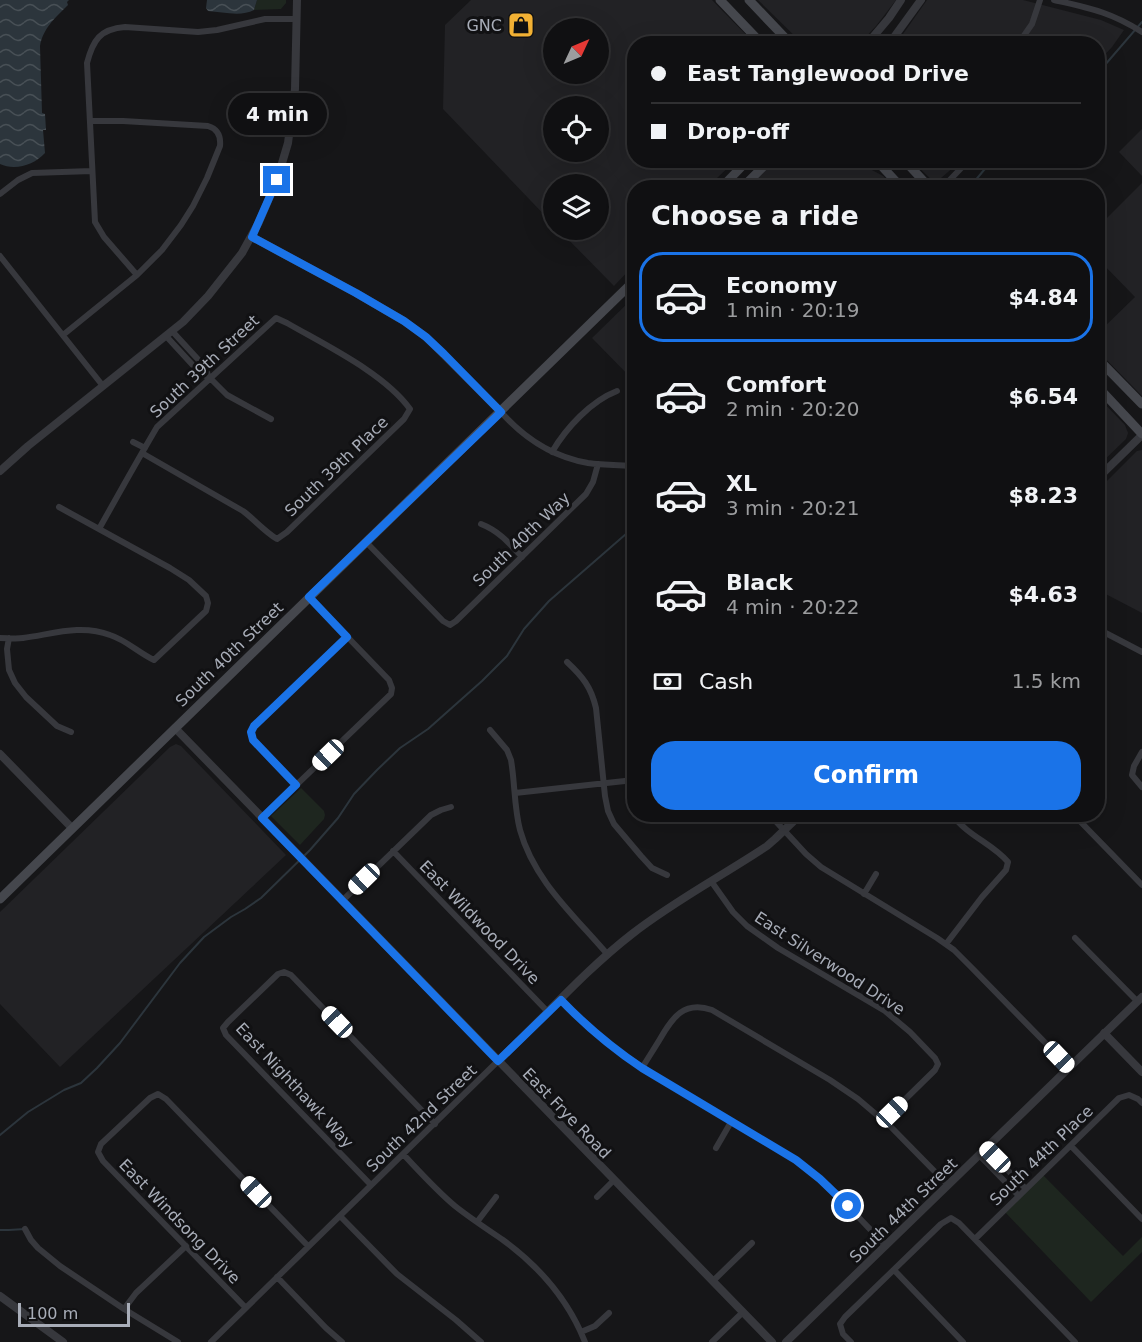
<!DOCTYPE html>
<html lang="en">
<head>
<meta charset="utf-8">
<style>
  body { margin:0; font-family:"DejaVu Sans",sans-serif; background:#19191b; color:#f1f3f6; height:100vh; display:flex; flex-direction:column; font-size:22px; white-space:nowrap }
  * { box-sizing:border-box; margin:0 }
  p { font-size:20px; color:#9c9d9f }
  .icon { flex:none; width:33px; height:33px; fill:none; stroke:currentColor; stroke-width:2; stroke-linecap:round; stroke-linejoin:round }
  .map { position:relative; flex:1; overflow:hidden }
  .sheet { position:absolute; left:627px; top:180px; width:478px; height:642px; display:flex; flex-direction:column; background:#101012; border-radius:24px; box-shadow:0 6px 24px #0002,0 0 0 2px #303032 }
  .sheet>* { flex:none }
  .guide { position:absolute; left:627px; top:36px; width:478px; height:132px; border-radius:24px; box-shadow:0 6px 24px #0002,0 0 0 2px #303032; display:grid; align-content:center; height:132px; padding:0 24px; background:#101012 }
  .needle { width:39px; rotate:46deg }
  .controls { position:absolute; left:543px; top:18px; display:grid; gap:12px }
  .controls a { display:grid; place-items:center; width:66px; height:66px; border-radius:50%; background:#101012; box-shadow:0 6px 24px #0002,0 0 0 2px #303032; font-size:30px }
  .scale { position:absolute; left:18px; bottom:15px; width:112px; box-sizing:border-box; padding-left:6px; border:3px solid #a8adb8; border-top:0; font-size:16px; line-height:21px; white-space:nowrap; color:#a8adb8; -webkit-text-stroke:4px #111113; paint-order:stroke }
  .end { position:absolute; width:27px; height:27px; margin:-14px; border:8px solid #1a73e8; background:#fff; box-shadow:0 0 0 3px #fff }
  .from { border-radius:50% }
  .bubble { position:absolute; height:42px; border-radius:21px; background:#101012; box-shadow:0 6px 24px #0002,0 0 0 2px #303032; font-size:20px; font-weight:700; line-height:42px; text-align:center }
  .car { position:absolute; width:18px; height:36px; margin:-18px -9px; border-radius:8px; box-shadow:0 0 4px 2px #0007; background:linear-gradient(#fff 24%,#345 0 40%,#fff 0 76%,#345 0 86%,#fff 0) }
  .guide b { display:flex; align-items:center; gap:21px; height:57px; font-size:22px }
  .guide b+b { border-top:2px solid #303032 }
  .guide i { width:15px; height:15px; background:#f1f3f6 }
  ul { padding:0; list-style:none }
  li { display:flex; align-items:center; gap:18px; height:90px; margin:0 12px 9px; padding:0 12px; border:3px solid transparent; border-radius:24px }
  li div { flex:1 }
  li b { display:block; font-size:22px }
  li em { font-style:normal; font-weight:700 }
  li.selected { border-color:#1a73e8 }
  li>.icon { width:54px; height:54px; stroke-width:1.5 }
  h2 { padding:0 24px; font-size:27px; line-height:72px }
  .pay { display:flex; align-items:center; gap:15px; height:66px; padding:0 24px; font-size:22px }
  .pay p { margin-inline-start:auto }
  .button { display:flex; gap:12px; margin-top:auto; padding:12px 24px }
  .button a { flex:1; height:69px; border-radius:24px; background:#1a73e8; color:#fff; font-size:24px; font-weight:700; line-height:69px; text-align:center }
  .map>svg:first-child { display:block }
  .built { fill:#222225; fill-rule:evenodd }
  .green { fill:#1e261f }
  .water { fill:url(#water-waves) }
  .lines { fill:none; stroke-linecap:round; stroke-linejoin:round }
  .stream { stroke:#2c353c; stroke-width:2 }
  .minor { stroke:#37383d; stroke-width:6 }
  .tertiary { stroke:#37383d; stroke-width:8 }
  .secondary { stroke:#45474d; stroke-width:9 }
  .route { stroke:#1a73e8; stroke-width:8 }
  .labels { text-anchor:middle; stroke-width:6; stroke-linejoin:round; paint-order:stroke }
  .poi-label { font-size:16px; fill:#a8adb8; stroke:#111113; text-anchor:end }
  .street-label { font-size:16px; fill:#a8adb8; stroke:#111113 }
</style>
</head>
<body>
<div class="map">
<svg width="1142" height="1342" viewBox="0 0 1142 1342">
  <defs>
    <pattern id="water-waves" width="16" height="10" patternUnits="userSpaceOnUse" patternTransform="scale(1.5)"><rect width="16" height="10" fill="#2c353c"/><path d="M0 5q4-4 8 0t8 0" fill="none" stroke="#485056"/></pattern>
  </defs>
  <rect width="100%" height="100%" fill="#161618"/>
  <path class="built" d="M 471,0 L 712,0 L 754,43 L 634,44 L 634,160 L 735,161 L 717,178 L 710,187 L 634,188 L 634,265 L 614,286 L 559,230 L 598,230 L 598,184 L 554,184 L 553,224 L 443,109 L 445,25 ZM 554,28 L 598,28 L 598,74 L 554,74 ZM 554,106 L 598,106 L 598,152 L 554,152 Z
    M 758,0 L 896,0 L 876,26 L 860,43 L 803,44 Z
    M 927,0 L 1023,0 L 1101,20 L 1124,30 L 1112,47 L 1098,62 L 1098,44 L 896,44 Z
    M 1142,129 L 1142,176 L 1119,152 Z
    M 776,160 L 862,161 L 872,170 L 883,176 L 894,187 L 748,188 Z
    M 912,161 L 961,161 L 935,183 Z
    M 1142,183 L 1142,396 L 1098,351 L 1098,333 L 1135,297 L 1098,259 L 1098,227 Z
    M 634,297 L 634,381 L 592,338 Z
    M 1098,397 L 1125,425 L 1128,433 L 1126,439 L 1098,466 Z
    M 1142,450 L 1142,613 L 1098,590 L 1098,490 L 1137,451 Z
    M 176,744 L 181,746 L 286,855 L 60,1067 L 0,1004 L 0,912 L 170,747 Z"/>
  <path class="green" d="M 257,0 L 286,0 L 286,3 L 281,9 L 254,10 Z
    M 301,788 L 324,811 L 325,815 L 324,819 L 300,845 L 271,816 Z
    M 1042,1174 L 1123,1256 L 1142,1237 L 1142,1252 L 1091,1302 L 1004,1211 Z"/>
  <path class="water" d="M 0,0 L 69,0 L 67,2 L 68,5 C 56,17 43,28 40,46 L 42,113 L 45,114 L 46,130 L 43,130 L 45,153 C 34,165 15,171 0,164 Z
    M 207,0 L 257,0 L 254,10 C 241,17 223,12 208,11 L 206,8 Z"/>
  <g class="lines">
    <path class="stream" d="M 1098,73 L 1142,22
      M 969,188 L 984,170 L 998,160
      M 0,1135 L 28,1112 L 64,1090 L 81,1083 L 97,1068 L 120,1043 L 180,963 L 204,937 L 231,917 L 245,909 L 261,898 L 310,850 L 338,818 L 354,794 L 377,770 L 400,748 L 428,729 L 482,681 L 507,656 L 524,629 L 549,601 L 634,527
      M 0,1230 L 9,1230 L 25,1229"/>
    <path class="minor" d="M 1054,0 C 1089,8 1111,12 1142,32
      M 1018,44 L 1032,24 L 1040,0
      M 942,188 L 969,160
      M 0,194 L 18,180 L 32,173 L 92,171
      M 0,256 L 103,386
      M 137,275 L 104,237 L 95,222 L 87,63 C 93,40 100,29 125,27 L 198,32 L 217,30 L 265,19 L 296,19
      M 172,331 L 205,367 L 209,378
      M 63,335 L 137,275 L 162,250 L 181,225 L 193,206 L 207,178 L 220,146 C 221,136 218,129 208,126 L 123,121 L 90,121
      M 166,336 L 200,373 L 210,378 L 227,395 L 271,419
      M 501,412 C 524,438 553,457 588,463 C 603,465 619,465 634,466
      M 133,442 L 145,448
      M 552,452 C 566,428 591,401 617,391
      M 481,524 C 499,531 509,543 522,557
      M 99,529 C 118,495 137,461 157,427 L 276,318 L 287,323 C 325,345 384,373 410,409 L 404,419 L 287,532 L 277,539 C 264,531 255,520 243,511 L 142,453
      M 366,542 L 443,621 L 450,625 L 456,621 L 586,494 L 593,482 L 598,464
      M 1098,629 L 1142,652
      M 0,638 C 8,638 16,639 23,638 C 53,634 81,624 110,635 C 126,640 139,653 154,660 L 206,611 L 208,603 L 206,596 L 189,580 L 170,568 L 59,507
      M 9,638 L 7,649 L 9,670 L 15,683 L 26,697 L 57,726 L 71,732
      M 567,662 C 583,677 591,687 596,708 L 605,796 L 608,811 L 614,824 L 641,856 L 652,868 L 667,875
      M 490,730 L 507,750 L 511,760 C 515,783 514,807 520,830 C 534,881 575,916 608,955
      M 1142,752 L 1134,766 L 1132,775 L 1142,787
      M 296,785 L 253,740 L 251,732 L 254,726 L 347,637
      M 515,793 L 634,780
      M 769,814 L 806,854 L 821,867 L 937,938 L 954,950 L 971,967 L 1069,1067
      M 1073,814 L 1142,885
      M 262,818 L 391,694 L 392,688 L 389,680 L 309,597
      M 393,851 L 548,1012
      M 711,881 L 733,912 L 747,926 L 778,948 L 885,1011 L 910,1032 L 935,1058 L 938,1064 L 935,1070 L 884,1120
      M 864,894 L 876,874
      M 342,901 L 431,815 L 441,810 L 451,807
      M 1075,938 L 1137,1001
      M 946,944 L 982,897 L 1006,870 L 1008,862 C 992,843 967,836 952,814
      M 561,1000 L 595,1033 L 618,1051 L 651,1073 L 785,1153 C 825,1179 853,1212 886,1246
      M 642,1068 C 648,1058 654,1049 660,1039 C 672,1018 684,1000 712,1010 L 830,1080 L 858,1099 L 891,1127 L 948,1185
      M 1071,1146 L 1142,1219
      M 716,1148 L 731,1122
      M 986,1148 L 1026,1189
      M 403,1154 C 420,1172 436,1190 455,1206 C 470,1218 487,1229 503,1240 C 540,1267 568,1299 585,1342
      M 979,1155 L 1019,1196
      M 371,1185 L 226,1035 L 223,1028 L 228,1022 L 278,974 L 284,972 L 291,975 L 435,1124
      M 597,1197 L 614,1180
      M 340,1216 L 397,1274 L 456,1320 L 481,1342
      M 477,1222 L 496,1197
      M 25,1229 L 31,1240 L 38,1248 L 60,1266 L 124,1309 L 178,1342
      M 975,1239 L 1119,1098 L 1129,1095 L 1138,1099 L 1142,1103
      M 894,1270 L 963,1342
      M 277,1277 L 326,1328 L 342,1342
      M 713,1281 L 752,1243
      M 245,1307 L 103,1161 L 98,1152 L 101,1144 L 150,1098 L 158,1094 L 166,1099 L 308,1246
      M 124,1309 L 136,1293 L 186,1246
      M 581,1332 L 595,1326 L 609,1313
      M 211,1342 L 498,1061
      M 712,1342 L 743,1312
      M 851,1342 L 843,1334 L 840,1324 L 845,1317 L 941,1224 L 951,1218 L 959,1223 L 1075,1342"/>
    <path class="tertiary" d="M 867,44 L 889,18 L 901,0
      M 889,44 L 921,0
      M 252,237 L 356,293 L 404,321 L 426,337 L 501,412
      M 0,471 L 28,446 L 183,322 L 208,296 L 242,253 L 259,222 L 277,180 L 288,143 L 295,89 L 297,0
      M 1098,478 L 1142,435
      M 175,728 L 772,1342
      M 0,754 L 72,828
      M 1104,1033 L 1142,1072
      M 498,1061 C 543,1019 583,972 632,934 C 674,901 722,876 767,846 L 775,839 L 801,814
      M 0,1296 L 63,1342
      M 786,1342 L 1142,997"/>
    <path class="secondary" d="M 720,0 L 762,44
      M 749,0 L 791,44
      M 876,160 L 902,188
      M 904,160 L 930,188
      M 721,188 L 748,160
      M 742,188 L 770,160
      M 1098,359 L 1142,404
      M 1098,387 L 1142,434
      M 0,899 L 634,281"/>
  </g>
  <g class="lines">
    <path class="route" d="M 277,180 L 252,237 L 356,293 L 404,321 L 426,337 L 444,354 L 501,412 L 309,597 L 347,637 L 254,726 L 251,732 L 253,740 L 296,785 L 262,818 L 498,1061 L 561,1000 C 586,1026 612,1048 642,1068 L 796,1160 L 820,1179 L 848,1206"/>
  </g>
  <defs>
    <symbol id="shop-square" viewBox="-11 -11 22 22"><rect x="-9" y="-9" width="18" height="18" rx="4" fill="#f2b134" stroke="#111113"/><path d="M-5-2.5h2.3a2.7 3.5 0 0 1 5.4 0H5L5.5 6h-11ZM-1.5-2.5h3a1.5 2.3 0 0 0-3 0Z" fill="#111"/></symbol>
  </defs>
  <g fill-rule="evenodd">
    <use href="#shop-square" x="506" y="10" width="30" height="30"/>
  </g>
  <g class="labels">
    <g class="poi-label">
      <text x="502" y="31">GNC</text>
    </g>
    <g class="street-label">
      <text transform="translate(204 366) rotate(-43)" y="6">South 39th Street</text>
      <text transform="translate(336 466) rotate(-44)" y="6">South 39th Place</text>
      <text transform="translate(521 539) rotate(-44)" y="6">South 40th Way</text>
      <text transform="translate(229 654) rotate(-44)" y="6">South 40th Street</text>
      <text transform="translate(480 922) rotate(46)" y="6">East Wildwood Drive</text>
      <text transform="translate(830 963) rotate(33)" y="6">East Silverwood Drive</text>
      <text transform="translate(295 1085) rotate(47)" y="6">East Nighthawk Way</text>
      <text transform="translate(567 1113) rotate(46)" y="6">East Frye Road</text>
      <text transform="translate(421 1118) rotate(-44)" y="6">South 42nd Street</text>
      <text transform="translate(1041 1155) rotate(-44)" y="6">South 44th Place</text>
      <text transform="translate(903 1210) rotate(-44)" y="6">South 44th Street</text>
      <text transform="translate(180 1221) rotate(46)" y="6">East Windsong Drive</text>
    </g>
  </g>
</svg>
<div class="controls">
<a><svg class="needle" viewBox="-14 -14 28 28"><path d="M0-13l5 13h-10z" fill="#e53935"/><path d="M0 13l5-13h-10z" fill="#9c9d9f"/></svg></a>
<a><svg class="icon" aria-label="locate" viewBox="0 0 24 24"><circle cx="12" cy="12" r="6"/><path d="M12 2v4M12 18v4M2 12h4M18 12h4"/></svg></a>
<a><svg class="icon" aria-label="layers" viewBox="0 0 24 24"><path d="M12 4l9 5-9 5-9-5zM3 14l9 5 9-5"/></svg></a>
</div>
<div class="scale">100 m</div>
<i class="end from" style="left:848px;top:1206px"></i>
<i class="end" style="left:277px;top:180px"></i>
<div class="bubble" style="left:228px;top:93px;width:99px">4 min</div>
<i class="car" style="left:328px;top:755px;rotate:226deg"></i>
<i class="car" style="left:364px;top:879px;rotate:226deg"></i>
<i class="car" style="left:337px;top:1022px;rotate:316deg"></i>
<i class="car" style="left:1059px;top:1057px;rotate:136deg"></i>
<i class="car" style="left:892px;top:1112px;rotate:46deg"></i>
<i class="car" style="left:995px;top:1157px;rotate:315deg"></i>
<i class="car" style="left:256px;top:1192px;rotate:316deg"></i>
<div class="guide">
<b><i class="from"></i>East Tanglewood Drive</b>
<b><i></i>Drop-off</b>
</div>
<section class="sheet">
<h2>Choose a ride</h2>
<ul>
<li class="selected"><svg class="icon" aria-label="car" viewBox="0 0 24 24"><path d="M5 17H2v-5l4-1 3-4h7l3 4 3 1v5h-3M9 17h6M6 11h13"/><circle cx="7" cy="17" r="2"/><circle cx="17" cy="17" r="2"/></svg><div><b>Economy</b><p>1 min · 20:19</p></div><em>$4.84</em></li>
<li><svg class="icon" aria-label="car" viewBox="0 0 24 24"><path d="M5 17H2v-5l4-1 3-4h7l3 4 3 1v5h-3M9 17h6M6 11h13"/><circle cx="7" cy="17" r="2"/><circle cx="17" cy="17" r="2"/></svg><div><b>Comfort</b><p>2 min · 20:20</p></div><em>$6.54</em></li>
<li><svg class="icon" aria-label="car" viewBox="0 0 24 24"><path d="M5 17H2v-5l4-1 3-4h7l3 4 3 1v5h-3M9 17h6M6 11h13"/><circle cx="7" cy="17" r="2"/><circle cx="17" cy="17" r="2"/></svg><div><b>XL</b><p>3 min · 20:21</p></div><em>$8.23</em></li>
<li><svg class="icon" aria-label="car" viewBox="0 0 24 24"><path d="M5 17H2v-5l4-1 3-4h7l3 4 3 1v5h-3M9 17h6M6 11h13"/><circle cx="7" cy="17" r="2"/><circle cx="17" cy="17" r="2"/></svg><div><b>Black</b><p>4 min · 20:22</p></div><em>$4.63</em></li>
</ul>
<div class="pay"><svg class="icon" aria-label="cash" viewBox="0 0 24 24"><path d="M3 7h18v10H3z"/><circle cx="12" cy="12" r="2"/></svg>Cash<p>1.5 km</p></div>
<div class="button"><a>Confirm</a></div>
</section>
</div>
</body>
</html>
